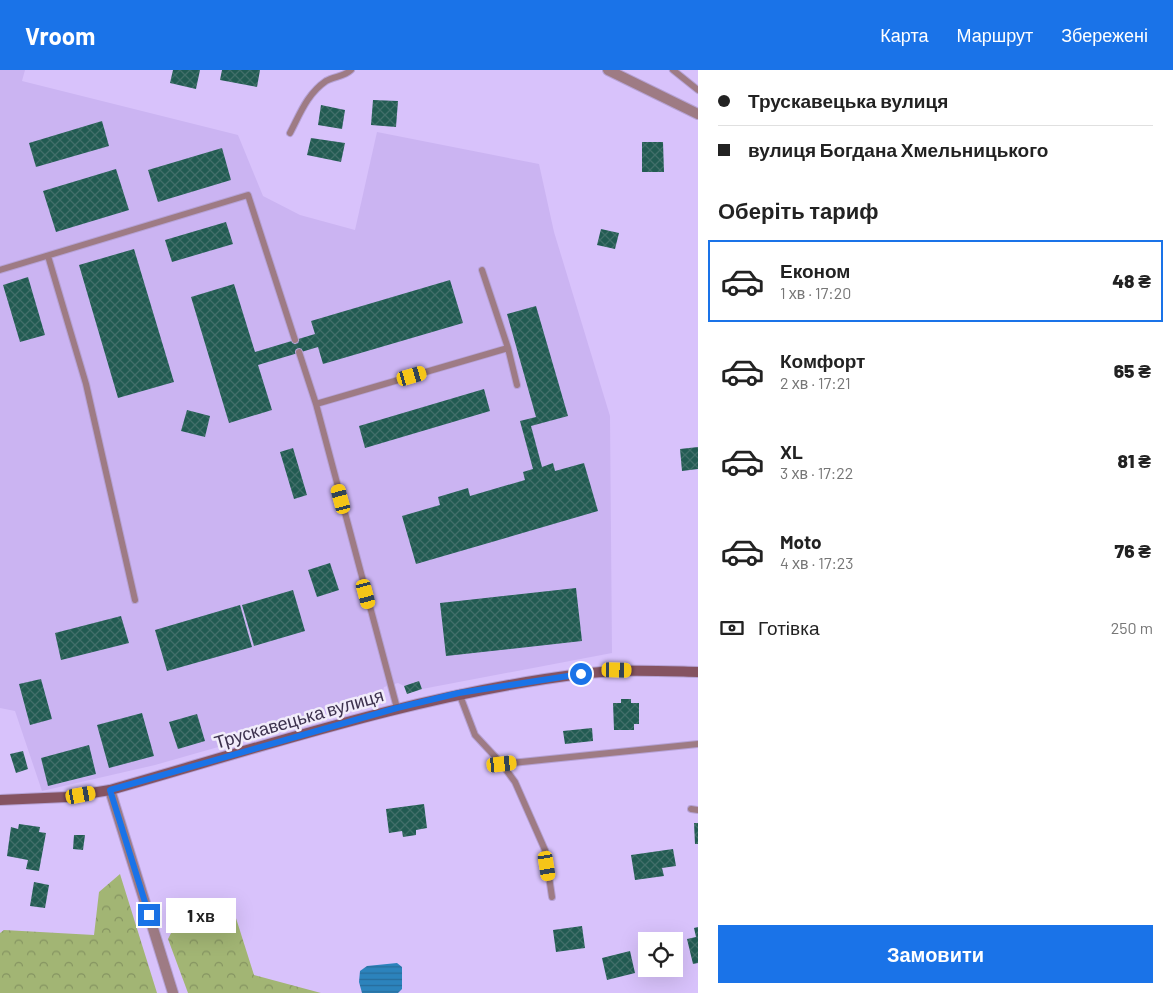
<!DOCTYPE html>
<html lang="uk">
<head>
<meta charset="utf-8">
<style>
  body { margin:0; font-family:Barlow,sans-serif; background:#f6f6f6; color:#222; height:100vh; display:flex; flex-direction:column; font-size:19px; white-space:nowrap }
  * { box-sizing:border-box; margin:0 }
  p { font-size:16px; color:#767676 }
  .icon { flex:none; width:28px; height:28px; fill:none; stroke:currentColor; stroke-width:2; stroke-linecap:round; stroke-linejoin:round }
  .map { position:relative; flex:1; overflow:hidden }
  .drawer { display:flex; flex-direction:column; background:#fff; width:475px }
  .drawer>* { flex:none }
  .banner { display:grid; align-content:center; height:110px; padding:0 20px; background:#fff }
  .tools { position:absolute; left:638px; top:862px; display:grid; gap:10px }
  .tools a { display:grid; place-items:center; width:45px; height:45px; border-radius:0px; background:#fff; box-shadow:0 5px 20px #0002; font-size:25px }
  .end { position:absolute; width:22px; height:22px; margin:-11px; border:6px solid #1a73e8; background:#fff; box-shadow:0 0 0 2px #fff }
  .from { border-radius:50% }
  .bubble { position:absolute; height:35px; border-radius:0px; background:#fff; box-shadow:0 5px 20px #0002; font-size:16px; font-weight:800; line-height:35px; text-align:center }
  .car { position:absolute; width:15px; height:30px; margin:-15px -8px; border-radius:6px; box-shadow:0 0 4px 1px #0007; background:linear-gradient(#f5c518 24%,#345 0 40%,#f5c518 0 76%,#345 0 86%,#f5c518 0) }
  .banner b { display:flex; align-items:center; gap:18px; height:48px; font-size:19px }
  .banner b+b { border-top:1px solid #e0e0e0 }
  .banner i { width:12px; height:12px; background:#222 }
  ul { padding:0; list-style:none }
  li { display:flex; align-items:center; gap:15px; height:82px; margin:0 10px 8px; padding:0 10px; border:2px solid transparent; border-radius:0px }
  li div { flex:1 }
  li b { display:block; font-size:19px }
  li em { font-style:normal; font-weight:800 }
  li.current { border-color:#1a73e8 }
  li>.icon { width:45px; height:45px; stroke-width:1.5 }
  h2 { padding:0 20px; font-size:22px; line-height:60px }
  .pay { display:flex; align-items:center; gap:12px; height:55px; padding:0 20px; font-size:19px }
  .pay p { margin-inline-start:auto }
  .cta { display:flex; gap:10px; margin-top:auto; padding:10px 20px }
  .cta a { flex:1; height:58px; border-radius:0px; background:#1a73e8; color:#fff; font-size:20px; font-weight:800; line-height:58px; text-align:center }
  header { display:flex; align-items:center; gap:30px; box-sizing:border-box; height:70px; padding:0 25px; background:#1a73e8; color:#fff }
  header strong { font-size:24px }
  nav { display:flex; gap:28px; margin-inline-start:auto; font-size:18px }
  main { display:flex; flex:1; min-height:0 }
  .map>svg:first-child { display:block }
  .built { fill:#cbb4f2 }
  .forest { fill:url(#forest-crowns) }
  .water { fill:url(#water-rules) }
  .building { fill:url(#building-cross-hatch) }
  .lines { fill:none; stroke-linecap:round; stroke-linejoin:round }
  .lane-casing { stroke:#b6a2d5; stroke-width:8 }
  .street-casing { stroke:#b6a2d5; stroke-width:12 }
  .secondary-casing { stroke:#b6a2d5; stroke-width:12 }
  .lane { stroke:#9e7b84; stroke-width:6 }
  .street { stroke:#9e7b84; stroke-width:10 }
  .secondary { stroke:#855361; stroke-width:10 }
  .route { stroke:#1a73e8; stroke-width:6 }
  .labels { text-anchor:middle; stroke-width:5; stroke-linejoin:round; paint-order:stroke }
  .street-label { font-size:18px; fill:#3c314d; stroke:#f1ecfa }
</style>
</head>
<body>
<header>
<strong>Vroom</strong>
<nav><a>Карта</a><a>Маршрут</a><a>Збережені</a></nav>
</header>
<main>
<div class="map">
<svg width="698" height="923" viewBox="0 0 698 923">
  <defs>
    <pattern id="forest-crowns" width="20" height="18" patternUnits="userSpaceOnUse" patternTransform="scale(1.25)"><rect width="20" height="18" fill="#a2b574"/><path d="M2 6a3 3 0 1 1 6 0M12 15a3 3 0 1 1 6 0" fill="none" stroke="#859461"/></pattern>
    <pattern id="water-rules" width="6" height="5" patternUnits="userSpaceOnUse" patternTransform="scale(1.25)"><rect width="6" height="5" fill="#2c83bc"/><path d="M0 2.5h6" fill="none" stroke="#276c9b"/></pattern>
    <pattern id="building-cross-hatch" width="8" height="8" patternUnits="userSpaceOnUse" patternTransform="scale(1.25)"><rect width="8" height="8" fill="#225b52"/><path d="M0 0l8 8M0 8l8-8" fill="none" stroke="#426f6a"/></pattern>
  </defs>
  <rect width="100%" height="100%" fill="#d8c2fb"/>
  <path class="built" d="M 0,0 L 25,0 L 22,11 L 238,65 L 263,126 L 300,145 L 355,160 L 377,62 L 539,94 L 554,162 L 610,346 L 612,583 L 422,619 L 419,611 L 404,616 L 398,613 L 384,617 L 380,631 L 155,695 L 42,721 L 15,641 L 0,638 Z"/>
  <path class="forest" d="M 120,804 L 157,923 L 0,923 L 0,863 L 4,860 L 94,865 L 99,822 Z
    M 235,845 L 254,905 L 321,923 L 188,923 L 168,869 L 175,855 Z"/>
  <path class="water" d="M 397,893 L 402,897 L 402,919 L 398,923 L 362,923 L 359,912 L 360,901 L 367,896 Z"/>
  <path class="building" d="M 173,0 L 200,0 L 196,19 L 170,13 Z
    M 222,0 L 260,0 L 257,17 L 220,10 Z
    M 373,30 L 398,31 L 396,57 L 371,55 Z
    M 321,35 L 345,40 L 342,59 L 318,55 Z
    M 102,51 L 109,76 L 36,97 L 29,73 Z
    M 311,68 L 345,73 L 341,92 L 307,85 Z
    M 642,72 L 663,72 L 664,102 L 642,102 Z
    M 222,78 L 231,110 L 158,132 L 148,100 Z
    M 116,99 L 129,140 L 56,162 L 43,121 Z
    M 226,152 L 233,174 L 172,192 L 165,170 Z
    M 601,159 L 619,163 L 615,179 L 597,175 Z
    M 134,179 L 174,312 L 118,328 L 79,195 Z
    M 28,207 L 45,265 L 20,272 L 3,215 Z
    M 450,210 L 463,253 L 323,294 L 318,277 L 258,295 L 272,340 L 229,353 L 191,227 L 234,214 L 255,282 L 315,264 L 311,251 Z
    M 536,236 L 568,346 L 531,356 L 542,397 L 553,393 L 555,401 L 584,393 L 598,441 L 416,494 L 402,446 L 440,435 L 438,427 L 468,418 L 470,426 L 525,410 L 523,402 L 533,399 L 520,351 L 536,347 L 507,244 Z
    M 484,319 L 490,341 L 365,378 L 359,356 Z
    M 187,340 L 210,346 L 205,367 L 181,361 Z
    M 698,377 L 698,399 L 682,401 L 680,379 Z
    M 293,378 L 307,425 L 294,429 L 280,382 Z
    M 330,493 L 339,520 L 317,527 L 308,500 Z
    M 576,518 L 582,571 L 446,586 L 440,533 Z
    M 293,520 L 305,561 L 254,576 L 242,535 Z
    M 240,535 L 252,577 L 167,601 L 155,560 Z
    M 121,546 L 129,573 L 61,590 L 55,563 Z
    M 41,609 L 52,649 L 30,655 L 19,614 Z
    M 419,611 L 422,619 L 407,624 L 404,616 Z
    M 621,629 L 631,629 L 631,633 L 639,633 L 639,654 L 634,654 L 634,660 L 614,660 L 613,633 L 621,633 Z
    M 142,643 L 154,686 L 109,698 L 97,655 Z
    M 197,644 L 205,671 L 178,679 L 169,652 Z
    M 592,658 L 593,671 L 565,674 L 563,661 Z
    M 89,675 L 96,704 L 48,716 L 41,688 Z
    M 23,681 L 28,699 L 16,703 L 10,684 Z
    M 424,734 L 427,758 L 416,760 L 416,765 L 403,767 L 402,761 L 389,763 L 386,739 Z
    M 694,753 L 698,753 L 698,774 L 695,774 Z
    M 19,754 L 40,757 L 39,762 L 46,763 L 39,801 L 26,799 L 28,790 L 7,786 L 11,757 L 18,759 Z
    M 74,765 L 85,765 L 83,780 L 73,779 Z
    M 673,779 L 676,796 L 662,798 L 664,806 L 635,810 L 631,785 Z
    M 34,812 L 49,815 L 45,838 L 30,836 Z
    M 582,856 L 585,878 L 556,882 L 553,860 Z
    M 698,857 L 698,893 L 693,894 L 687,869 L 696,867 L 694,858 Z
    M 630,881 L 635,903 L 607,910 L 602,888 Z"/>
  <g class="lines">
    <defs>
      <path id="lane" d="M 673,0 L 698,20
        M 290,63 C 300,44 307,24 326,11 C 334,6 344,7 351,0
        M 48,186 L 86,314 L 135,530
        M 0,200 L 248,125 L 295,270
        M 482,200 L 508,278 L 517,315
        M 299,282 L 316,334 L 397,638
        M 316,334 L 508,278
        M 459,623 L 475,665 L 502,694 L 515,712 L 545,780 L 552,827
        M 502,694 L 698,674
        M 691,739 L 698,740"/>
      <path id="street" d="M 608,0 L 698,44
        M 110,720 L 173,923"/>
      <path id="secondary" d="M 0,730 L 67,727 L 110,720 C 265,676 420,624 581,604 C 619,599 659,601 698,602"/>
    </defs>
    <use href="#lane" class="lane-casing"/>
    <use href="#street" class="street-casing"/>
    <use href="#secondary" class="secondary-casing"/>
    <use href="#lane" class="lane"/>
    <use href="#street" class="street"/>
    <use href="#secondary" class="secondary"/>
  </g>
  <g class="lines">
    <path class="route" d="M 149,845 L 110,720 L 397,638 L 459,623 L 581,604"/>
  </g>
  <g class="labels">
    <g class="street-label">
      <text transform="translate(299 649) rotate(-16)" y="6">Трускавецька вулиця</text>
    </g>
  </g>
</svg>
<div class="tools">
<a><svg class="icon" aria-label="locate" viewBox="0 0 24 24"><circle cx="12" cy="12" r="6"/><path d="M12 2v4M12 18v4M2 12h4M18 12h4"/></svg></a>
</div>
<i class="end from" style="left:581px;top:604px"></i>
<i class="end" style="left:149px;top:845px"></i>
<div class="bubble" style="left:166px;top:828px;width:70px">1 хв</div>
<i class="car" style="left:412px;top:306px;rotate:74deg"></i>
<i class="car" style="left:341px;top:429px;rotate:345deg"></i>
<i class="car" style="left:366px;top:524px;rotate:165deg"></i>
<i class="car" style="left:617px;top:600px;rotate:91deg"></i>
<i class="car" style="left:502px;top:694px;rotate:84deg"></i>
<i class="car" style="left:81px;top:725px;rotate:80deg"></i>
<i class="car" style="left:547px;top:796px;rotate:171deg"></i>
</div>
<section class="drawer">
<div class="banner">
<b><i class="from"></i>Трускавецька вулиця</b>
<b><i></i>вулиця Богдана Хмельницького</b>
</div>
<h2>Оберіть тариф</h2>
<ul>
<li class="current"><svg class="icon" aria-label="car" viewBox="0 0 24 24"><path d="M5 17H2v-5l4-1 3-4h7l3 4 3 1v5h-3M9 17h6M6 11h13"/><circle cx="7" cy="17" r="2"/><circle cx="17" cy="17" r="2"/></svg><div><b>Економ</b><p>1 хв · 17:20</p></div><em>48 ₴</em></li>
<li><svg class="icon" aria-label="car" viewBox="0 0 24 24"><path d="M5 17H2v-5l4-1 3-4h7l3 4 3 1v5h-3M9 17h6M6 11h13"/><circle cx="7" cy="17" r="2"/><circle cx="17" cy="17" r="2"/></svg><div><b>Комфорт</b><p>2 хв · 17:21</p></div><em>65 ₴</em></li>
<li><svg class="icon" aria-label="car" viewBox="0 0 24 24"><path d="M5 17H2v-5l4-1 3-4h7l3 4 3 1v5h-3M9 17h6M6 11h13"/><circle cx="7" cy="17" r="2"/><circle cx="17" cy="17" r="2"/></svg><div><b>XL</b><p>3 хв · 17:22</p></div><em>81 ₴</em></li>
<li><svg class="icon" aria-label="car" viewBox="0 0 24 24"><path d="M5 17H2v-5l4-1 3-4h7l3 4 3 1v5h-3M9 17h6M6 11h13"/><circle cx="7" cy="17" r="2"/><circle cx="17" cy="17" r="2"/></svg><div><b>Moto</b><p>4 хв · 17:23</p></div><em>76 ₴</em></li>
</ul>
<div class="pay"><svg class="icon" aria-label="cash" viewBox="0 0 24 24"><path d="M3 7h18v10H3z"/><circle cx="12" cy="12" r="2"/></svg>Готівка<p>250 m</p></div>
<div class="cta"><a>Замовити</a></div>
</section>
</main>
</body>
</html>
